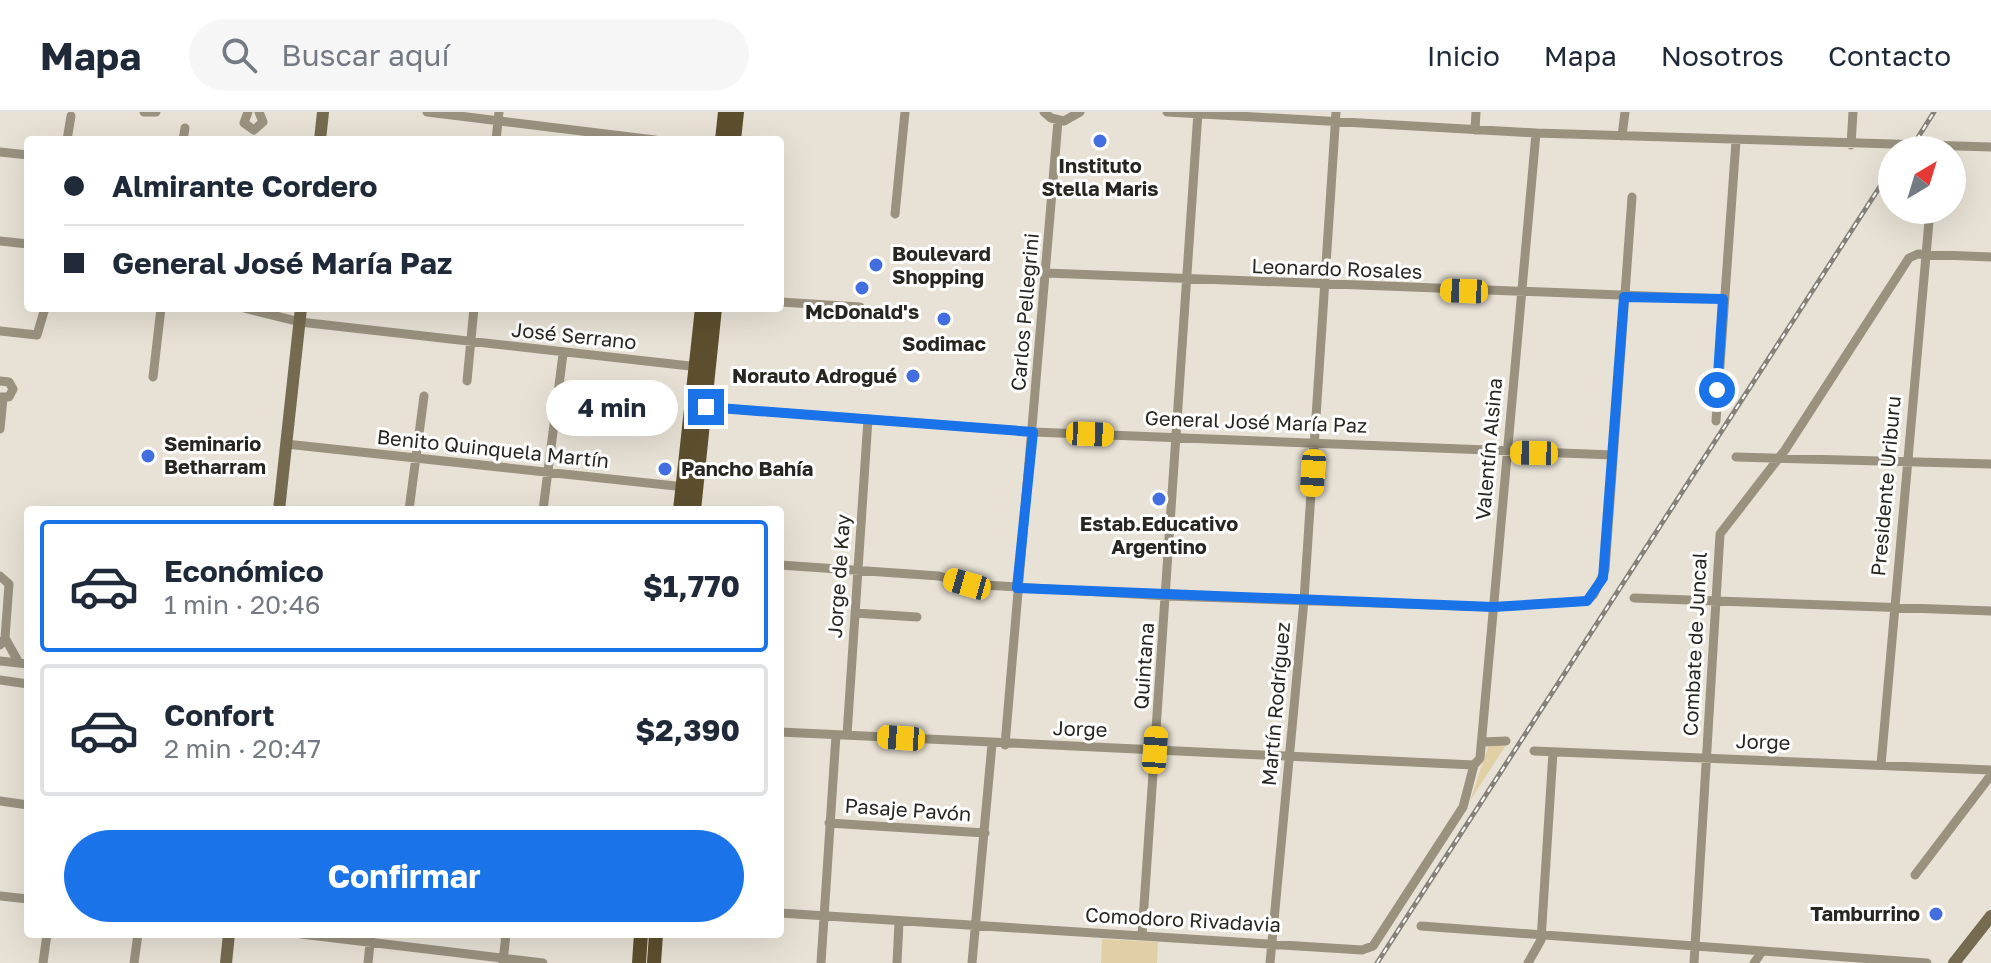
<!DOCTYPE html>
<html lang="es">
<head>
<meta charset="utf-8">
<style>
  body { margin:0; font-family:"Golos Text",sans-serif; background:#f6f6f7; color:#1f2937; height:100vh; display:flex; flex-direction:column; font-size:30px; white-space:nowrap }
  * { box-sizing:border-box; margin:0 }
  p { font-size:26px; color:#747a83 }
  .icon { flex:none; width:44px; height:44px; fill:none; stroke:currentColor; stroke-width:2; stroke-linecap:round; stroke-linejoin:round }
  .map { position:relative; flex:1; overflow:hidden }
  .panel { position:absolute; left:24px; top:394px; width:760px; height:432px; display:flex; flex-direction:column; background:#fff; border-radius:8px; box-shadow:0 8px 32px #0002 }
  .panel>* { flex:none }
  .top-card { position:absolute; left:24px; top:24px; width:760px; height:176px; border-radius:8px; box-shadow:0 8px 32px #0002; display:grid; align-content:center; height:176px; padding:0 40px; background:#fff }
  .needle { width:52px; rotate:38deg }
  .tools { position:absolute; left:1878px; top:24px; display:grid; gap:16px }
  .tools a { display:grid; place-items:center; width:88px; height:88px; border-radius:50%; background:#fff; box-shadow:0 8px 32px #0002; font-size:40px }
  .end { position:absolute; width:36px; height:36px; margin:-18px; border:10px solid #1a73e8; background:#fff; box-shadow:0 0 0 4px #fff }
  .from { border-radius:50% }
  .bubble { position:absolute; height:56px; border-radius:28px; background:#fff; box-shadow:0 8px 32px #0002; font-size:26px; font-weight:700; line-height:56px; text-align:center }
  .car { position:absolute; width:24px; height:48px; margin:-24px -12px; border-radius:10px; box-shadow:0 0 6px 2px #0007; background:linear-gradient(#f5c518 24%,#345 0 40%,#f5c518 0 76%,#345 0 86%,#f5c518 0) }
  .top-card b { display:flex; align-items:center; gap:28px; height:76px; font-size:30px }
  .top-card b+b { border-top:2px solid #e0e1e3 }
  .top-card i { width:20px; height:20px; background:#1f2937 }
  ul { padding:14px 0 0; list-style:none }
  li { display:flex; align-items:center; gap:24px; height:132px; margin:0 16px 12px; padding:0 24px; border:4px solid #e0e1e3; border-radius:8px }
  li div { flex:1 }
  li b { display:block; font-size:30px }
  li em { font-style:normal; font-weight:700 }
  li.selected { border-color:#1a73e8 }
  li>.icon { width:72px; height:72px; stroke-width:1.5 }
  .action { display:flex; gap:16px; margin-top:auto; padding:16px 40px }
  .action a { flex:1; height:92px; border-radius:48px; background:#1a73e8; color:#fff; font-size:32px; font-weight:700; line-height:92px; text-align:center }
  header { display:flex; align-items:center; gap:48px; box-sizing:border-box; height:112px; padding:0 40px; background:#fff; border-bottom:2px solid #e0e1e3 }
  header strong { font-size:38px }
  nav { display:flex; gap:44px; margin-inline-start:auto; font-size:28px }
  .search { width:560px; height:72px; background:#f6f6f7; display:flex; align-items:center; gap:20px; box-sizing:border-box; padding:0 28px; border-radius:44px; color:#747a83; font-size:30px }
  .map>svg:first-child { display:block }
  .green { fill:#e1cfa6 }
  .lines { fill:none; stroke-linecap:round; stroke-linejoin:round }
  .street { stroke:#9a927f; stroke-width:9 }
  .secondary { stroke:#766b50; stroke-width:12 }
  .primary { stroke:#5d4f2e; stroke-width:14 }
  .rail-casing { stroke:#858178; stroke-width:5 }
  .rail { stroke:#fff; stroke-width:2; stroke-dasharray:6; stroke-linecap:butt }
  .route { stroke:#1a73e8; stroke-width:10 }
  .poi-dot { fill:#436edf; stroke:#fff; stroke-width:3 }
  .labels { text-anchor:middle; stroke-width:6; stroke-linejoin:round; paint-order:stroke }
  .poi-label { font-size:20px; font-weight:bold; fill:#282621; stroke:#fff }
  .street-label { font-size:20px; fill:#282621; stroke:#fff }
</style>
</head>
<body>
<header>
<strong>Mapa</strong>
<div class="search"><svg class="icon" aria-label="search" viewBox="0 0 24 24"><circle cx="10" cy="10" r="6"/><path d="M15 15l6 6"/></svg>Buscar aquí</div>
<nav><a>Inicio</a><a>Mapa</a><a>Nosotros</a><a>Contacto</a></nav>
</header>
<div class="map">
<svg width="1991" height="851" viewBox="0 0 1991 851">
  <rect width="100%" height="100%" fill="#e8e2d6"/>
  <path class="green" d="M 1491,633 L 1506,633 L 1470,689 L 1488,635 Z
    M 1102,827 L 1158,830 L 1157,851 L 1101,851 Z"/>
  <g class="lines">
    <path class="street" d="M 144,0 L 156,0
      M 248,0 L 244,11 L 254,18 L 263,10 L 259,0
      M 427,0 L 655,28
      M 1044,0 L 1051,6 L 1064,9 L 1080,0
      M 1167,0 L 1536,21 L 1991,35
      M 1475,18 L 1476,0
      M 1622,24 L 1625,0
      M 67,28 L 71,4
      M 183,28 L 185,16
      M 496,28 L 499,0
      M 1851,33 L 1853,0
      M 0,40 L 28,43
      M 895,102 L 905,0
      M 0,129 L 28,132
      M 1046,161 L 1723,187
      M 780,190 L 860,195 L 860,201
      M 244,196 L 300,210 L 699,255
      M 0,219 L 37,223 L 45,196
      M 153,265 L 161,196
      M 0,269 L 9,270 L 13,277 L 9,285 L 0,285
      M 467,269 L 474,196
      M 706,295 L 1033,320 L 1613,343
      M 1716,309 L 1736,29
      M 0,317 L 3,286
      M 286,332 L 685,375
      M 1736,345 L 1991,352
      M 409,398 L 424,284
      M 543,398 L 563,242
      M 780,453 L 939,464 L 967,472 L 1167,484 L 1493,495 L 1587,489 L 1594,482 L 1605,458 L 1632,85
      M 0,464 L 9,472 L 5,526
      M 1634,486 L 1991,499
      M 855,501 L 917,505
      M 0,533 L 5,526 L 19,551
      M 0,549 L 28,552
      M 0,568 L 28,572
      M 780,620 L 1474,653
      M 847,623 L 868,307
      M 1483,630 L 1506,629
      M 1005,633 L 1058,9
      M 1534,639 L 1991,658
      M 1881,653 L 1930,98
      M 0,689 L 28,693
      M 829,711 L 985,721
      M 1915,763 L 1991,663
      M 0,784 L 28,787
      M 780,801 L 1362,838 L 1373,834 L 1463,695 L 1474,653 L 1480,646 L 1536,21
      M 1421,814 L 1927,851
      M 301,822 L 543,851
      M 1142,823 L 1198,0
      M 503,850 L 506,822
      M 43,851 L 47,822
      M 134,851 L 138,822
      M 368,851 L 371,822
      M 821,851 L 836,623
      M 897,851 L 899,810
      M 972,851 L 992,632
      M 1270,851 L 1304,488 L 1336,0
      M 1528,851 L 1541,828 L 1553,640
      M 1694,851 L 1720,422 L 1785,338 L 1909,146 L 1918,142 L 1991,145
      M 1754,851 L 1761,841"/>
    <path class="secondary" d="M 320,28 L 323,0
      M 279,398 L 301,196
      M 226,851 L 229,822
      M 1954,851 L 1991,804"/>
    <path class="primary" d="M 722,28 L 725,0
      M 734,28 L 737,0
      M 680,398 L 702,196
      M 694,398 L 715,196
      M 639,851 L 641,822
      M 654,851 L 656,822"/>
    <defs>
      <path id="rail" d="M 1910,38 L 1934,0
        M 1377,851 L 1892,56"/>
    </defs>
    <use href="#rail" class="rail-casing"/>
    <use href="#rail" class="rail"/>
  </g>
  <g class="lines">
    <path class="route" d="M 706,295 L 1033,320 L 1017,476 L 1493,495 L 1587,489 L 1603,466 L 1624,185 L 1723,187 L 1717,278"/>
  </g>
  <g class="poi-dot">
    <circle cx="1100" cy="29" r="8"/>
    <circle cx="876" cy="153" r="8"/>
    <circle cx="862" cy="176" r="8"/>
    <circle cx="944" cy="207" r="8"/>
    <circle cx="913" cy="264" r="8"/>
    <circle cx="148" cy="344" r="8"/>
    <circle cx="665" cy="357" r="8"/>
    <circle cx="1159" cy="387" r="8"/>
    <circle cx="1936" cy="802" r="8"/>
  </g>
  <g class="labels">
    <g class="poi-label">
      <text x="1100" y="61">Instituto<tspan x="1100" dy="23">Stella Maris</tspan></text>
      <text x="892" y="149" text-anchor="start">Boulevard<tspan x="892" dy="23">Shopping</tspan></text>
      <text x="862" y="207">McDonald's</text>
      <text x="944" y="239">Sodimac</text>
      <text x="897" y="271" text-anchor="end">Norauto Adrogué</text>
      <text x="164" y="339" text-anchor="start">Seminario<tspan x="164" dy="23">Betharram</tspan></text>
      <text x="681" y="364" text-anchor="start">Pancho Bahía</text>
      <text x="1159" y="419">Estab.Educativo<tspan x="1159" dy="23">Argentino</tspan></text>
      <text x="1920" y="809" text-anchor="end">Tamburrino</text>
    </g>
    <g class="street-label">
      <text transform="translate(1337 157) rotate(2)" y="7">Leonardo Rosales</text>
      <text transform="translate(1025 200) rotate(-85)" y="7">Carlos Pellegrini</text>
      <text transform="translate(574 224) rotate(6)" y="7">José Serrano</text>
      <text transform="translate(1256 310) rotate(2)" y="7">General José María Paz</text>
      <text transform="translate(493 337) rotate(6)" y="7">Benito Quinquela Martín</text>
      <text transform="translate(1489 337) rotate(-85)" y="7">Valentín Alsina</text>
      <text transform="translate(1886 374) rotate(-85)" y="7">Presidente Uriburu</text>
      <text transform="translate(839 464) rotate(-86)" y="7">Jorge de Kay</text>
      <text transform="translate(1695 532) rotate(-87)" y="7">Combate de Juncal</text>
      <text transform="translate(1144 554) rotate(-86)" y="7">Quintana</text>
      <text transform="translate(1276 592) rotate(-85)" y="7">Martín Rodríguez</text>
      <text transform="translate(1080 617) rotate(2)" y="7">Jorge</text>
      <text transform="translate(1763 630) rotate(2)" y="7">Jorge</text>
      <text transform="translate(908 698) rotate(4)" y="7">Pasaje Pavón</text>
      <text transform="translate(1183 808) rotate(3)" y="7">Comodoro Rivadavia</text>
    </g>
  </g>
</svg>
<div class="tools">
<a><svg class="needle" viewBox="-14 -14 28 28"><path d="M0-13l5 13h-10z" fill="#e53935"/><path d="M0 13l5-13h-10z" fill="#747a83"/></svg></a>
</div>
<i class="end from" style="left:1717px;top:278px"></i>
<i class="end" style="left:706px;top:295px"></i>
<div class="bubble" style="left:546px;top:268px;width:132px">4 min</div>
<i class="car" style="left:1464px;top:179px;rotate:272deg"></i>
<i class="car" style="left:1090px;top:322px;rotate:92deg"></i>
<i class="car" style="left:1534px;top:341px;rotate:271deg"></i>
<i class="car" style="left:1313px;top:361px;rotate:184deg"></i>
<i class="car" style="left:967px;top:472px;rotate:286deg"></i>
<i class="car" style="left:901px;top:626px;rotate:274deg"></i>
<i class="car" style="left:1155px;top:638px;rotate:4deg"></i>
<div class="top-card">
<b><i class="from"></i>Almirante Cordero</b>
<b><i></i>General José María Paz</b>
</div>
<section class="panel">
<ul>
<li class="selected"><svg class="icon" aria-label="car" viewBox="0 0 24 24"><path d="M5 17H2v-5l4-1 3-4h7l3 4 3 1v5h-3M9 17h6M6 11h13"/><circle cx="7" cy="17" r="2"/><circle cx="17" cy="17" r="2"/></svg><div><b>Económico</b><p>1 min · 20:46</p></div><em>$1,770</em></li>
<li><svg class="icon" aria-label="car" viewBox="0 0 24 24"><path d="M5 17H2v-5l4-1 3-4h7l3 4 3 1v5h-3M9 17h6M6 11h13"/><circle cx="7" cy="17" r="2"/><circle cx="17" cy="17" r="2"/></svg><div><b>Confort</b><p>2 min · 20:47</p></div><em>$2,390</em></li>
</ul>
<div class="action"><a>Confirmar</a></div>
</section>
</div>
</body>
</html>
